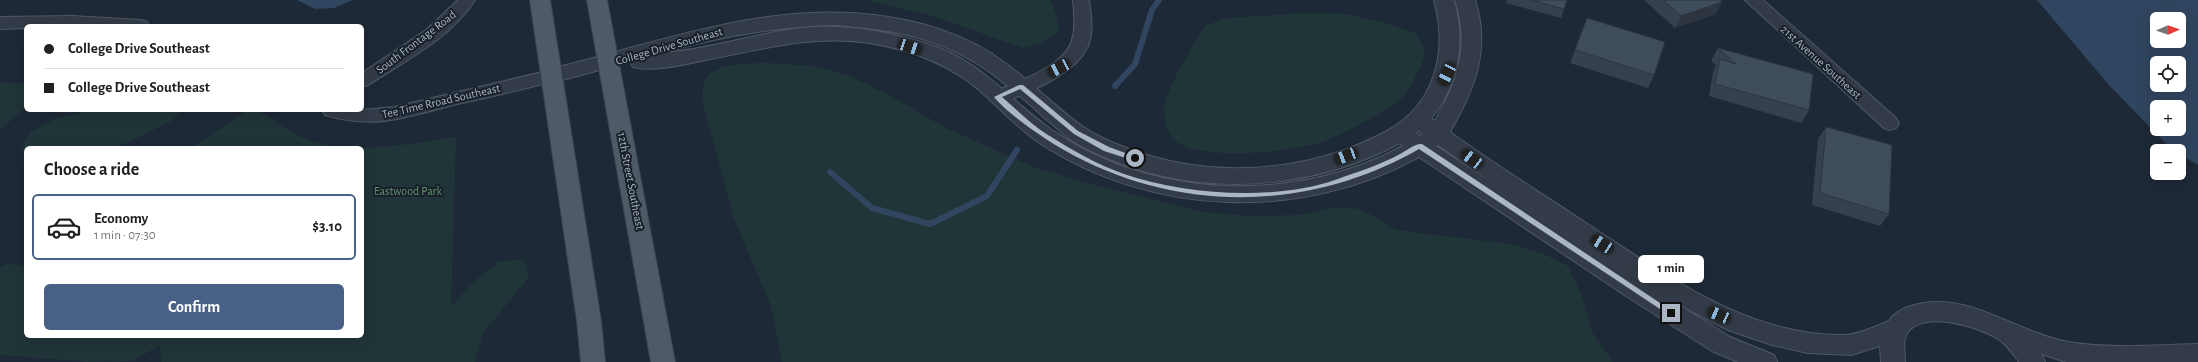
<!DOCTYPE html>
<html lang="en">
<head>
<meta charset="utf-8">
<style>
  body { margin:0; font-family:"Alegreya Sans",sans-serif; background:#f6f6f6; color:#202124; height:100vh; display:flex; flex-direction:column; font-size:15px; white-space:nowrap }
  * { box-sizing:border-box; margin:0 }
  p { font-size:13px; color:#757577 }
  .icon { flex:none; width:22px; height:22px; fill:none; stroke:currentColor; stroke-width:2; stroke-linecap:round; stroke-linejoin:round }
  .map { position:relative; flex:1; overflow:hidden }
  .side { position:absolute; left:24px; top:146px; width:340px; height:192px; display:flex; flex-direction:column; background:#fff; border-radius:6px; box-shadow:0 4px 16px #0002 }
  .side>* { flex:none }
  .hud { position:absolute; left:24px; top:24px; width:340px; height:88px; border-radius:6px; box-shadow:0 4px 16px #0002; display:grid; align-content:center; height:88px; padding:0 20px; background:#fff }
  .needle { width:26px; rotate:88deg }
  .buttons { position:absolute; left:2150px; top:12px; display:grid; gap:8px }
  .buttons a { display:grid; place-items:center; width:36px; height:36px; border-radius:6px; background:#fff; box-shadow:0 4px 16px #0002; font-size:20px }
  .end { position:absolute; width:18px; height:18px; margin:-9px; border:5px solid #abb6c4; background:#111; box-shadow:0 0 0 2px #111 }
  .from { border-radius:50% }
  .bubble { position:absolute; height:28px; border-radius:6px; background:#fff; box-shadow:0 4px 16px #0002; font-size:13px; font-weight:600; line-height:28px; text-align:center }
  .car { position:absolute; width:12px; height:24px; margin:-12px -6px; border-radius:5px; box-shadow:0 0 3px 1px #0007; background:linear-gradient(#222 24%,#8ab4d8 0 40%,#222 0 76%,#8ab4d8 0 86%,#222 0) }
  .hud b { display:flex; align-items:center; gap:14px; height:38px; font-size:15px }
  .hud b+b { border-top:1px solid #e0e0e0 }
  .hud i { width:10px; height:10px; background:#202124 }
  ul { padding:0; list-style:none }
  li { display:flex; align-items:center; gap:12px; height:66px; margin:0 8px 6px; padding:0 12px; border:2px solid transparent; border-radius:6px }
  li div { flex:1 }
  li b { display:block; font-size:15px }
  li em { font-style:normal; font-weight:600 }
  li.current { border-color:#486085 }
  li>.icon { width:36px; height:36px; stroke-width:1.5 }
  h2 { padding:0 20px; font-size:18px; line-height:48px }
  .action { display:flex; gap:8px; margin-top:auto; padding:8px 20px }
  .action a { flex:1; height:46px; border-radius:6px; background:#486085; color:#fff; font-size:16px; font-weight:600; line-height:46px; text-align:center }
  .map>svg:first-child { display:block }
  .green { fill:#203538 }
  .water { fill:#30455f; fill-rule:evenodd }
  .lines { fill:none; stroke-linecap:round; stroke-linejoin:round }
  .stream { stroke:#30455f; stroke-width:6 }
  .minor-casing { stroke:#4f5965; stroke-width:2 }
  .tertiary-casing { stroke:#4f5965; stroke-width:2 }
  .primary-casing { stroke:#3b4451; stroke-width:2 }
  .minor { fill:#323b47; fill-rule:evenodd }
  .tertiary { fill:#323b47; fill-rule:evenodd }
  .primary { fill:#4f5a67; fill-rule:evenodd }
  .wall { fill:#36414f }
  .shaded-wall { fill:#2c3540 }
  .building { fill:#3f4c5c; stroke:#2c3540 }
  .route { fill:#abb6c4 }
  .labels { text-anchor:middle; stroke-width:4; stroke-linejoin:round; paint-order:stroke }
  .street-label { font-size:12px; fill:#abb6c4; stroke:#17202b }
  .park-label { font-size:12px; fill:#63956d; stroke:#17202b }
</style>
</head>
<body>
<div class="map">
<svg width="2198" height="362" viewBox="0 0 2198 362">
  <rect width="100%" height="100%" fill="#1e2937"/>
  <path class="green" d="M 866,0 L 1051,0 L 1058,20 L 1058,31 L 1043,43 L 1024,48 L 932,16 Z
    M 1306,13 L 1345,14 L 1383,22 L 1417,34 C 1421,40 1425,48 1424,56 C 1423,66 1406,95 1399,101 C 1383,113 1334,140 1315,144 C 1285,152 1197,162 1173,139 C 1167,133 1164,119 1164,110 C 1166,88 1193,45 1205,26 L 1227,18 Z
    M 767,63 L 815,66 L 850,76 L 893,97 L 944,127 L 1031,166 L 1083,182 L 1204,212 L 1250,216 L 1302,215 L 1333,207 L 1361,209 L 1396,230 L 1511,244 L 1544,254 L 1568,266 L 1581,293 L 1593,334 L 1613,362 L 782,362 L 771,306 L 734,219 L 702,100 C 703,95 702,87 704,82 C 715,61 747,64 767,63 Z
    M 0,82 L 26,83 L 26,107 L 0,130 Z
    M 106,110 L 181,110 L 172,121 L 116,148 L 26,148 L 26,151 L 22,146 L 31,132 L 57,118 L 88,111 L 103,112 Z
    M 247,110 C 268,110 282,129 301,137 C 349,157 406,144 456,137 L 451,307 L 470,285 L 498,262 L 524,259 L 529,277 L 483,333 L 475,362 L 161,362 L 160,345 L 133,361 L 93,362 L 0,355 L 0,267 L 9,263 L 26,266 L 26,336 L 362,336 L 362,148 L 192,148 Z"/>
  <path class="water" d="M 297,0 L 353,0 L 334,8 L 315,9 Z
    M 2037,0 L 2198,0 L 2198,165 L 2179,154 L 2179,151 L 2172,150 L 2108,84 ZM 2157,19 L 2179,19 L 2179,41 L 2157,41 ZM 2157,63 L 2179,63 L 2179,85 L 2157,85 ZM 2157,107 L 2179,107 L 2179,129 L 2157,129 Z"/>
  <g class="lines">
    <path class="stream" d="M 1115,86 L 1135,64 L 1152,10 L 1159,0
      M 830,172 L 872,208 L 930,224 L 987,196 L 1017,150"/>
    <defs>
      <path id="minor" d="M 458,0 L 475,0 C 451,38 405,61 368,85 L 362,87 L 362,73 L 426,30 Z
        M 1073,0 L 1089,0 C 1091,14 1094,32 1088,46 C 1084,54 1078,62 1071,67 C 1058,79 1007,106 991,101 L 988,97 L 991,93 C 1014,83 1065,67 1072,40 C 1076,27 1074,13 1073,0 Z
        M 1745,0 L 1763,0 L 1896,118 L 1899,123 L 1896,128 L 1890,130 L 1884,128 Z
        M 72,16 L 141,20 L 147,22 L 149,26 L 26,26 L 26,28 L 0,29 L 0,17 Z
        M 551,70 L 557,72 L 560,76 L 557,80 C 526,89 494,96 462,103 C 410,115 379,131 325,115 L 322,110 L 362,110 L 394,107 Z"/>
      <path id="tertiary" d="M 1434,0 L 1454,0 C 1466,44 1459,83 1431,119 L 1435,121 C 1458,81 1470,45 1455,0 L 1475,0 C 1491,50 1475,88 1450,132 C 1494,164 1541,193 1586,223 C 1664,274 1748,337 1846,335 C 1861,334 1876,326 1889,321 C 1893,314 1902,309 1908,307 C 1965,287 2014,332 2068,342 C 2110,349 2155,345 2198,344 L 2198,362 L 2066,362 L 2041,354 L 2045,362 L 2019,362 C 2013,354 2007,345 1998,339 C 1979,327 1925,310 1908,332 C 1902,340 1905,353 1905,362 L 1881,362 L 1880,346 L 1851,355 L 1808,353 L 1772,345 L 1728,330 L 1676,303 L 1730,337 L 1774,355 L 1777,362 L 1738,362 L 1712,351 L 1626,296 L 1419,157 C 1301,222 1151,217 1038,142 C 1016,127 998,106 978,89 C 948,64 913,51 875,44 C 821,34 769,47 716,58 C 693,62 655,73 633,67 L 630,62 L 551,83 L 544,81 L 541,76 L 544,71 L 551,69 C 657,43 763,2 874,15 C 919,20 969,35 1005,63 C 1032,82 1055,107 1082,126 C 1096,136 1113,143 1129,149 C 1213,180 1309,173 1387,131 C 1436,104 1448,51 1434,0 ZM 832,25 C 898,29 952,40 1004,83 C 1019,95 1033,107 1047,120 C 1055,126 1062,134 1071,140 C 1171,199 1299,197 1400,143 L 1403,146 C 1295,204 1153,200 1052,130 C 1006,98 982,60 925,43 C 889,32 852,25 815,27 C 763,30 714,49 662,53 C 718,37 773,27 832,25 ZM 1419,131 L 1423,134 L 1420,136 L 1416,133 ZM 1438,145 L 1494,184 L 1436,146 Z"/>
      <path id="primary" d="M 530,0 L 550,0 L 601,321 L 605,362 L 581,362 L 577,321 Z
        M 587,0 L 607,0 L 675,362 L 651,362 Z"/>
    </defs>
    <use href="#minor" class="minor-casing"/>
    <use href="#tertiary" class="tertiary-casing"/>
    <use href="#primary" class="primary-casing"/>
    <use href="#minor" class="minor"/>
    <use href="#tertiary" class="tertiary"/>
    <use href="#primary" class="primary"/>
  </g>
  <path class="wall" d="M 1507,0 L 1567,0 L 1561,18 L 1506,3 Z
    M 1644,0 L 1720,0 L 1716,14 L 1675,28 Z
    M 1587,18 L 1654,75 L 1648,88 L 1570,63 Z
    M 1718,48 L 1809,110 L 1801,123 L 1709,96 L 1713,72 L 1716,65 L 1711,61 Z
    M 1826,127 L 1889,214 L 1880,226 L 1812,205 L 1818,139 Z"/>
  <path class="shaded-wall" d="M 1722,2 L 1716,14 L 1675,28 L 1681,16 Z"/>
  <path class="building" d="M 1531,0 L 1567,0 L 1564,9 Z
    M 1663,0 L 1720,0 L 1722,2 L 1681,16 Z
    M 1587,18 L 1665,42 L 1654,75 L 1575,50 Z
    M 1718,48 L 1813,74 L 1809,110 L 1715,84 L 1720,59 L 1736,64 Z
    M 1826,127 L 1892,145 L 1889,214 L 1820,193 Z"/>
  <path class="route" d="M 1019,85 L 1023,85 L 1078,131 L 1109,147 L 1139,158 L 1135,161 L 1104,151 L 1074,134 L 1020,89 L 1002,97 C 1017,110 1032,125 1048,135 C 1072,150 1098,165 1124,174 C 1185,195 1274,201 1335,180 C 1357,172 1380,165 1400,154 C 1406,151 1415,143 1422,144 L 1675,313 L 1671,316 L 1669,315 L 1419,149 C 1308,213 1174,213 1064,150 C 1044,139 1008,114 994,97 Z"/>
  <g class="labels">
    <g class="street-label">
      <text transform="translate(416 42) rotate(-37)" y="4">South Frontage Road</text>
      <text transform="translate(669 46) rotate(-16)" y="4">College Drive Southeast</text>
      <text transform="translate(1821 62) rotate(42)" y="4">21st Avenue Southeast</text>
      <text transform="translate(441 101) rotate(-13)" y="4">Tee Time Rroad Southeast</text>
      <text transform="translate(631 181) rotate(79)" y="4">12th Street Southeast</text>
    </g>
    <g class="park-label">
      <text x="408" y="195">Eastwood Park</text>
    </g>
  </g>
</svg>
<div class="buttons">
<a><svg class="needle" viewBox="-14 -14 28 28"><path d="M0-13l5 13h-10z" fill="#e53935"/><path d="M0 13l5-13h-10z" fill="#757577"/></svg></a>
<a><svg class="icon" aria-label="locate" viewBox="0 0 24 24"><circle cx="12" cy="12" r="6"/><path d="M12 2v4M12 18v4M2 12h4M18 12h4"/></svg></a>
<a>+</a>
<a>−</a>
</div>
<i class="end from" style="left:1135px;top:158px"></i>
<i class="end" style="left:1671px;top:313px"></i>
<div class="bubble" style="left:1638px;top:255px;width:66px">1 min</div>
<i class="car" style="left:910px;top:47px;rotate:108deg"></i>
<i class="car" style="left:1059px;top:68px;rotate:243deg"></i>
<i class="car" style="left:1447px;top:74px;rotate:207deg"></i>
<i class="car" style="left:1346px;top:156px;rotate:249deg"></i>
<i class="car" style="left:1472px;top:159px;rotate:307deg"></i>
<i class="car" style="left:1602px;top:244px;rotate:303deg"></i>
<i class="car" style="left:1719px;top:315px;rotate:293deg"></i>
<div class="hud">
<b><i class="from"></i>College Drive Southeast</b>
<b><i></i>College Drive Southeast</b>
</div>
<section class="side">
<h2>Choose a ride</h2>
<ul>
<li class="current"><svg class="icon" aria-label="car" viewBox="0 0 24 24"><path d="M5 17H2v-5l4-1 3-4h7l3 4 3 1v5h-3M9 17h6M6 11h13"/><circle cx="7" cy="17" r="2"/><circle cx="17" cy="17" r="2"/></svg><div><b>Economy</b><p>1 min · 07:30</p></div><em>$3.10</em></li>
</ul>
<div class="action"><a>Confirm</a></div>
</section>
</div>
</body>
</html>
